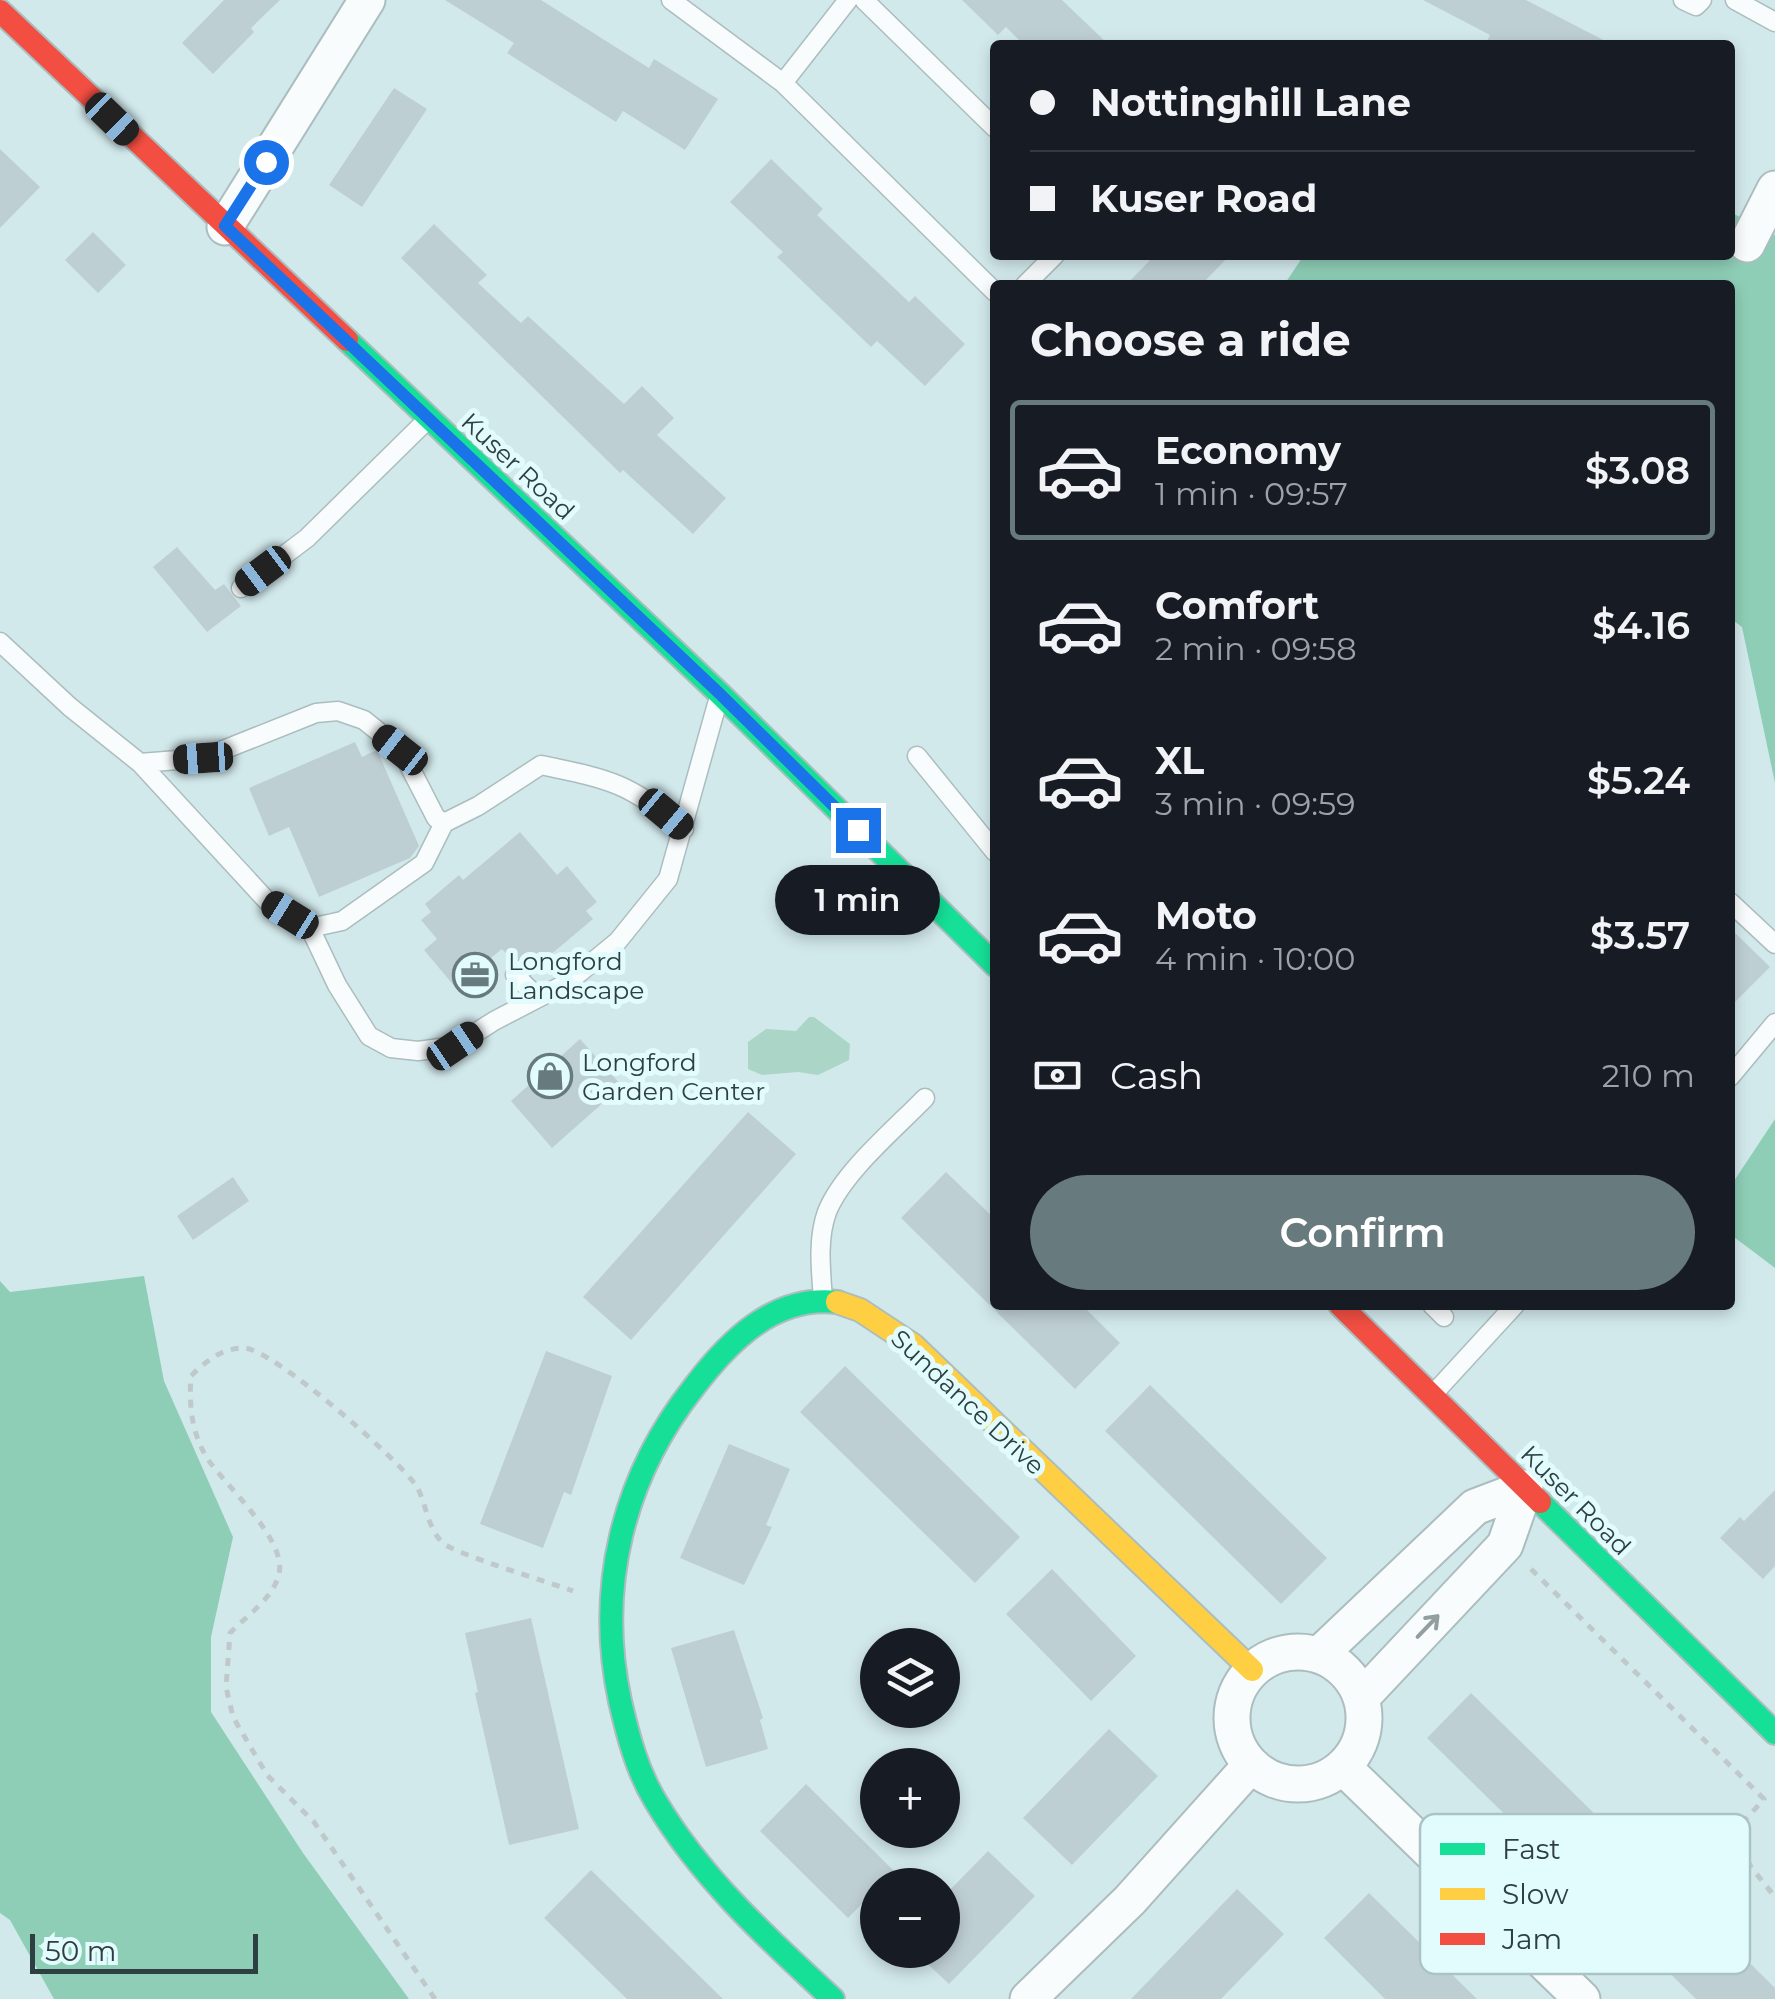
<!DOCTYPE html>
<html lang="en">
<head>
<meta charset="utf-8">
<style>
  body { margin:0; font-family:Montserrat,sans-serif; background:#242831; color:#f1f3f6; height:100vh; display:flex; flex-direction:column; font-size:38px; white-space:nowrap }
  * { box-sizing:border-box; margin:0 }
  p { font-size:32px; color:#9ea1a6 }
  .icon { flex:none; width:55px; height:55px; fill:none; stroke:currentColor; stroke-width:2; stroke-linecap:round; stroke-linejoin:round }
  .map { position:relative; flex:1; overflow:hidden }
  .side { position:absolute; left:990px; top:280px; width:745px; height:1030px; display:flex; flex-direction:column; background:#171b24; border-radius:10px; box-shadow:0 5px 15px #0003 }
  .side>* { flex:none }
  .hud { position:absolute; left:990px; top:40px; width:745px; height:220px; border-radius:10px; box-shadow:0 5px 15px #0003; display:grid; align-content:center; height:220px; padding:0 40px; background:#171b24 }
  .tools { position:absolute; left:860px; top:1628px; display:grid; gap:20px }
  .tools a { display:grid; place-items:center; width:100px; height:100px; border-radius:50%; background:#171b24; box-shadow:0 5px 15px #0003; font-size:50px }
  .scale { position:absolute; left:30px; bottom:25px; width:228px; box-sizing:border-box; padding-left:10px; border:5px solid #2e3f41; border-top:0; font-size:28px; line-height:35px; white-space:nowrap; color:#2e3f41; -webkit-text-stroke:8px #e2fbfd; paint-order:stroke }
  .end { position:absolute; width:45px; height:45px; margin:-22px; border:12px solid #1a73e8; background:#fff; box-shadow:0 0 0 5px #fff }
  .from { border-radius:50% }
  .bubble { position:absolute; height:70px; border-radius:35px; background:#171b24; box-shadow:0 5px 15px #0003; font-size:32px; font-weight:600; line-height:70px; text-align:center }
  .car { position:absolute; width:30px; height:60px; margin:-30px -15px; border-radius:12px; box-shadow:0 0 8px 2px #0007; background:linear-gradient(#222 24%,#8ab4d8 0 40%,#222 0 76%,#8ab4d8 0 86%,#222 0) }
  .hud b { display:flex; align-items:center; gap:35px; height:95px; font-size:38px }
  .hud b+b { border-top:2px solid #363941 }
  .hud i { width:25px; height:25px; background:#f1f3f6 }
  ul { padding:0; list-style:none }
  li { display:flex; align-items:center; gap:30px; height:140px; margin:0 20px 15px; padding:0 20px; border:5px solid transparent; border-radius:10px }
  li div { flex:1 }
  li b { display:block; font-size:38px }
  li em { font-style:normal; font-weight:600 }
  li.selected { border-color:#677a7d }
  li>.icon { width:90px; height:90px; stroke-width:1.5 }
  h2 { padding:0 40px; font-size:45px; line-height:120px }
  .pay { display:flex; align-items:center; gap:25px; height:110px; padding:0 40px; font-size:38px }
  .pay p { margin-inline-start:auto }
  .cta { display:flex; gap:20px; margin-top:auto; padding:20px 40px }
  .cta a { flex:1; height:115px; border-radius:60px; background:#677a7d; color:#fff; font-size:40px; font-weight:600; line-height:115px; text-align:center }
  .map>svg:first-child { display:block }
  .green { fill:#abd5c6 }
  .forest { fill:#8eceb7 }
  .building { fill:#becfd3 }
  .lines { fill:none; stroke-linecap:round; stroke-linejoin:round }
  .lane-casing { stroke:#abbdbf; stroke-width:21 }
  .street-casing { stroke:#abbdbf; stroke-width:39 }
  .fast-casing { stroke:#abbdbf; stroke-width:26 }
  .slow-casing { stroke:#abbdbf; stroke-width:26 }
  .jam-casing { stroke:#abbdbf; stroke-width:26 }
  .path { stroke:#c0c9ca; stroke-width:5; stroke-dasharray:8 8; stroke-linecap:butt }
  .lane { stroke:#f8fcfc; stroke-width:18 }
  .street { stroke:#f8fcfc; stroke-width:35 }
  .fast { stroke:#16e098; stroke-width:22 }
  .slow { stroke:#ffcf43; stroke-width:22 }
  .jam { stroke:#f24e42; stroke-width:22 }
  .oneway { stroke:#939e9e }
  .route { stroke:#1a73e8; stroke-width:12 }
  .labels { text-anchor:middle; stroke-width:10; stroke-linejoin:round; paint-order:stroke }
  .street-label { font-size:25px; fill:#2e3f41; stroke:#e2fbfd }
  .poi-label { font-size:25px; fill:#2e3f41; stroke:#e2fbfd; text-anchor:start }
  .key { fill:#e2fbfd; stroke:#acc3c5; stroke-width:2.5 }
  .key-label { font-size:28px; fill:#2e3f41 }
</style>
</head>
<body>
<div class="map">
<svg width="1775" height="1999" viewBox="0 0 1775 1999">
  <rect width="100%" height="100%" fill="#d2e9ec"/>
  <path class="green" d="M 809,1017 L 814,1017 L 850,1044 L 849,1060 L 818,1075 L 798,1072 L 762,1075 L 748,1069 L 748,1042 L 766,1029 L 796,1031 Z"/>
  <path class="forest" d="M 1730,212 L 1775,235 L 1775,783 L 1742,627 L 1730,618 L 1730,285 L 1284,285 L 1304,255 L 1730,255 Z
    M 1775,1119 L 1775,1268 L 1730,1234 L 1730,1187 Z
    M 144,1276 L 164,1381 L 233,1537 L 211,1637 L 211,1712 L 303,1853 L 409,1999 L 54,1999 L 10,1920 L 0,1913 L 0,1281 L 10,1292 Z"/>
  <path class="building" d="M 224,0 L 280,0 L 251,28 L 254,32 L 213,74 L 182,43 Z
    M 445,0 L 541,0 L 649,68 L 654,59 L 718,99 L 685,150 L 623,111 L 616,122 L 507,53 L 514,43 Z
    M 962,0 L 1062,0 L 1109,45 L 1024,45 L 1006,27 L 998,35 Z
    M 1423,0 L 1526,0 L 1613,45 L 1485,45 L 1490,35 Z
    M 394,88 L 427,109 L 362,207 L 329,185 Z
    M 0,149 L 40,187 L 0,228 Z
    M 771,159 L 823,209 L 817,215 L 909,302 L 915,296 L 965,344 L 925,386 L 877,341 L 871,347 L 777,257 L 783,252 L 730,202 Z
    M 434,224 L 487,275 L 478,283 L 521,323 L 528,316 L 624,404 L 642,386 L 674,418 L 657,435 L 726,498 L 693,534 L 623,470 L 620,473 L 401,258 Z
    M 93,232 L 126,265 L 98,293 L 65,260 Z
    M 1155,255 L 1230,255 L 1201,285 L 1126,285 Z
    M 177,547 L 215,590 L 224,584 L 241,606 L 207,632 L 153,567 Z
    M 355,742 L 362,757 L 377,750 L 419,846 L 410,858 L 319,897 L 289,827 L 269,836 L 249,788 Z
    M 520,832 L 557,875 L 567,866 L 597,902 L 586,911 L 593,919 L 536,967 L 528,956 L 513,961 L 502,949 L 455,987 L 424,950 L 437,939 L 421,920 L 431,912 L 425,904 L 459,875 L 463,880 Z
    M 1730,928 L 1770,967 L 1730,1007 Z
    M 580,1039 L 622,1086 L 552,1148 L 511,1101 Z
    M 748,1112 L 796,1154 L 631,1340 L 583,1297 Z
    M 946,1172 L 995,1219 L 995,1305 L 1082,1305 L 1120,1343 L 1075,1389 L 901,1218 Z
    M 233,1177 L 249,1201 L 193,1240 L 177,1216 Z
    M 546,1351 L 612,1376 L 571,1495 L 564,1492 L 543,1548 L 480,1524 Z
    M 845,1366 L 1020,1537 L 975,1583 L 800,1412 Z
    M 1150,1385 L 1327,1558 L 1281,1604 L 1105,1431 Z
    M 729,1444 L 790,1469 L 766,1525 L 772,1527 L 744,1585 L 680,1558 Z
    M 1775,1490 L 1775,1566 L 1763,1579 L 1720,1538 L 1740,1517 L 1744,1521 Z
    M 1052,1569 L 1136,1656 L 1091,1701 L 1006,1614 Z
    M 531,1618 L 579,1829 L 509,1845 L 475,1693 L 478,1692 L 465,1633 Z
    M 734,1630 L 763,1718 L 760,1720 L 768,1749 L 706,1767 L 671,1648 Z
    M 1471,1693 L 1646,1864 L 1601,1909 L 1427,1738 Z
    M 1109,1729 L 1158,1776 L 1072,1865 L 1023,1818 Z
    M 806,1784 L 894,1871 L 848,1918 L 760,1831 Z
    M 988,1851 L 1035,1896 L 949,1984 L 913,1950 L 942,1950 L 942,1898 Z
    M 591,1870 L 723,1999 L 627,1999 L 544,1918 Z
    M 1237,1889 L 1284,1934 L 1221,1999 L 1131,1999 Z
    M 1369,1893 L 1477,1999 L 1385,1999 L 1324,1938 Z
    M 1684,1898 L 1775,1988 L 1775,1999 L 1696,1999 L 1639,1943 Z"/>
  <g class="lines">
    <defs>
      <path id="lane" d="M 671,0 L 783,83 L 995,292
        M 864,0 L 995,128
        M 1683,0 L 1696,6 L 1702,0
        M 1735,0 L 1775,22
        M 783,83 L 848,0
        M 1025,285 L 1055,255
        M 241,588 L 307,538 L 426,421
        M 0,642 L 70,707 L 140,763 L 203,758 L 316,713 L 338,711 L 364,720 L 401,750 L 436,818 L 444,823 L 478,806 L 541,765 C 609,779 630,783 684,829
        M 917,756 L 995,852
        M 140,763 L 269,903 L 310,928 L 342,921 L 424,863 L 444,823
        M 1730,902 L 1775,944
        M 310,928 L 337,985 L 369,1036 L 391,1048 L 418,1051 L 455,1046 L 494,1021 L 567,983 L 618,941 L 668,879 L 717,704
        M 524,968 L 515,975 L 538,998
        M 1730,1077 L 1775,1023
        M 823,1299 C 821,1272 817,1239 827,1212 C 843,1172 895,1129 925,1098
        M 1432,1305 L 1444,1317
        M 1436,1391 L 1515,1305"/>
      <path id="street" d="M 225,227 L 367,0
        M 1747,244 L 1775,189
        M1232 1718a66 66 0 1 1 132 0a66 66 0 1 1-132 0Z
        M 1319,1655 L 1475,1507 L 1525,1488
        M 1362,1697 L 1505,1545 L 1525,1488
        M 1343,1767 L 1582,1999
        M 1028,1999 L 1130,1900 L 1251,1765"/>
      <path id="fast" d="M 347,340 L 720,694 L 995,965
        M 1540,1502 L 1775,1733
        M 833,1999 C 768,1939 701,1878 656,1802 C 637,1771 628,1736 620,1701 C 596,1589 622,1478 694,1387 C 729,1341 774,1295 837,1302"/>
      <path id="slow" d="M 837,1302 L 860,1310 L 913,1345 L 1252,1670"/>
      <path id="jam" d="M 0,11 L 347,340
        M 1340,1305 L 1540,1502"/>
    </defs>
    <use href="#lane" class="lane-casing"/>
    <use href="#street" class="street-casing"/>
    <use href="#fast" class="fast-casing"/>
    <use href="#slow" class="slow-casing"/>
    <use href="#jam" class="jam-casing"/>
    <path class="path" d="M 1531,1569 L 1764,1799 L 1745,1820 L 1738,1840 L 1751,1867 L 1775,1897
      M 435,1999 L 314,1822 L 267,1775 L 233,1717 L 226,1687 L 230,1633 C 247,1615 273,1599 279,1574 C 287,1539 226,1487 207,1458 C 191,1432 189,1404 191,1376 C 206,1361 222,1348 244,1348 C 273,1349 400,1460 417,1487 C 427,1505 427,1528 443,1543 C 455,1554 551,1583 573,1591"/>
    <use href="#lane" class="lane"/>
    <use href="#street" class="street"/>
    <use href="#fast" class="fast"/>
    <use href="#slow" class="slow"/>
    <use href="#jam" class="jam"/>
  </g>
  <defs><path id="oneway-shaft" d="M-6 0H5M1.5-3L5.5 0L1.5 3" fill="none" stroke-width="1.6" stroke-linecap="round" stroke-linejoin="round" transform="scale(2.5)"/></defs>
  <use class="oneway" href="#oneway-shaft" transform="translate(1428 1626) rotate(-46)"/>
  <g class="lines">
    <path class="route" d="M 266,162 L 225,226 L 720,694 L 858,830"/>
  </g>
  <defs>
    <symbol id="office-ring" viewBox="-11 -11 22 22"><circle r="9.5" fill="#e2fbfd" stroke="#677a7d" stroke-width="1.5"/><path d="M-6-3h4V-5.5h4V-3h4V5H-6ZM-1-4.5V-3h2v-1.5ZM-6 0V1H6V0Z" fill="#677a7d"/></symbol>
    <symbol id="shop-ring" viewBox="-11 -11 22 22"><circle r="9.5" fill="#e2fbfd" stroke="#677a7d" stroke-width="1.5"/><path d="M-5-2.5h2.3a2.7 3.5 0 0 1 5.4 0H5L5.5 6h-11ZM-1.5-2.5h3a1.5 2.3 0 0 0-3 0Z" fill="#677a7d"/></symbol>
  </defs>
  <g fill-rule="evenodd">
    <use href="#office-ring" x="450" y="950" width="50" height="50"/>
    <use href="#shop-ring" x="525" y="1051" width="50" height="50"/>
  </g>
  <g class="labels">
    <g class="street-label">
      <text transform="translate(518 466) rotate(43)" y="9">Kuser Road</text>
      <text transform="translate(968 1402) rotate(43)" y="9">Sundance Drive</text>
      <text transform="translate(1576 1500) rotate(45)" y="9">Kuser Road</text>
    </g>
    <g class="poi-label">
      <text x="508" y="970">Longford<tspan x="508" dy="29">Landscape</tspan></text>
      <text x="582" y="1071">Longford<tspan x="582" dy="29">Garden Center</tspan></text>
    </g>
  </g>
  <rect x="1420" y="1814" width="330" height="160" rx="15" class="key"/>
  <rect x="1440" y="1843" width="45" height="12" fill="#16e098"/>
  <rect x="1440" y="1888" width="45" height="12" fill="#ffcf43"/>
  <rect x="1440" y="1933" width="45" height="12" fill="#f24e42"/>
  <g class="key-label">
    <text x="1502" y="1859">Fast</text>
    <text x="1502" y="1904">Slow</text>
    <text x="1502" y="1949">Jam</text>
  </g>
</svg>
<div class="tools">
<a><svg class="icon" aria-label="layers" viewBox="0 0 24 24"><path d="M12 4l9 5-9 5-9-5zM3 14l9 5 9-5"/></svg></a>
<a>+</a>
<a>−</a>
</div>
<div class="scale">50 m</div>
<i class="end from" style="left:266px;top:162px"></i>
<i class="end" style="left:858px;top:830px"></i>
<div class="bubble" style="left:775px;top:865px;width:165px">1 min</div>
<i class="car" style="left:112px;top:119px;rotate:134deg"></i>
<i class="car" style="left:263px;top:571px;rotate:233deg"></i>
<i class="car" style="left:400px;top:750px;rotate:308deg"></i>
<i class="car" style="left:203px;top:758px;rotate:266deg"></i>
<i class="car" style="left:666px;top:814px;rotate:130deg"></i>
<i class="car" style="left:290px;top:915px;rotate:302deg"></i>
<i class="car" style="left:455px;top:1046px;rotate:56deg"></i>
<div class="hud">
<b><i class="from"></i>Nottinghill Lane</b>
<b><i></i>Kuser Road</b>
</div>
<section class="side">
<h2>Choose a ride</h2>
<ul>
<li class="selected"><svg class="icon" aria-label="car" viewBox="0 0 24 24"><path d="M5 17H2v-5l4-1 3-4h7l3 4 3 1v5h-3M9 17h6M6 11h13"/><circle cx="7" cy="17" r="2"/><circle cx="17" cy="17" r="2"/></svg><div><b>Economy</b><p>1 min · 09:57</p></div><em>$3.08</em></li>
<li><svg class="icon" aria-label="car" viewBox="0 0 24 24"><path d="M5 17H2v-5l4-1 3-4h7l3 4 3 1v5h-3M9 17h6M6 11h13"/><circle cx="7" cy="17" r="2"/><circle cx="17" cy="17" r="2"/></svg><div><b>Comfort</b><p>2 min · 09:58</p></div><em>$4.16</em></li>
<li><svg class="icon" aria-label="car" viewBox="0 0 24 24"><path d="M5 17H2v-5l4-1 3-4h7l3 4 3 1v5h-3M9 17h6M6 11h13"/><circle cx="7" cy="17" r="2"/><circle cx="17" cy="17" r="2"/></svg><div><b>XL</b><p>3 min · 09:59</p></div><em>$5.24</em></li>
<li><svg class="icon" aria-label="car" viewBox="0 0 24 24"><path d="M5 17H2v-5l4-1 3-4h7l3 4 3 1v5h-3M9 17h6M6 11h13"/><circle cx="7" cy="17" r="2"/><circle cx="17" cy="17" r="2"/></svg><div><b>Moto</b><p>4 min · 10:00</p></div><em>$3.57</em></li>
</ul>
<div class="pay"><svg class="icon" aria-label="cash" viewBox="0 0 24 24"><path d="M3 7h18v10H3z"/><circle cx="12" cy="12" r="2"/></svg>Cash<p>210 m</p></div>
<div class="cta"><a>Confirm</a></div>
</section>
</div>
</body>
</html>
